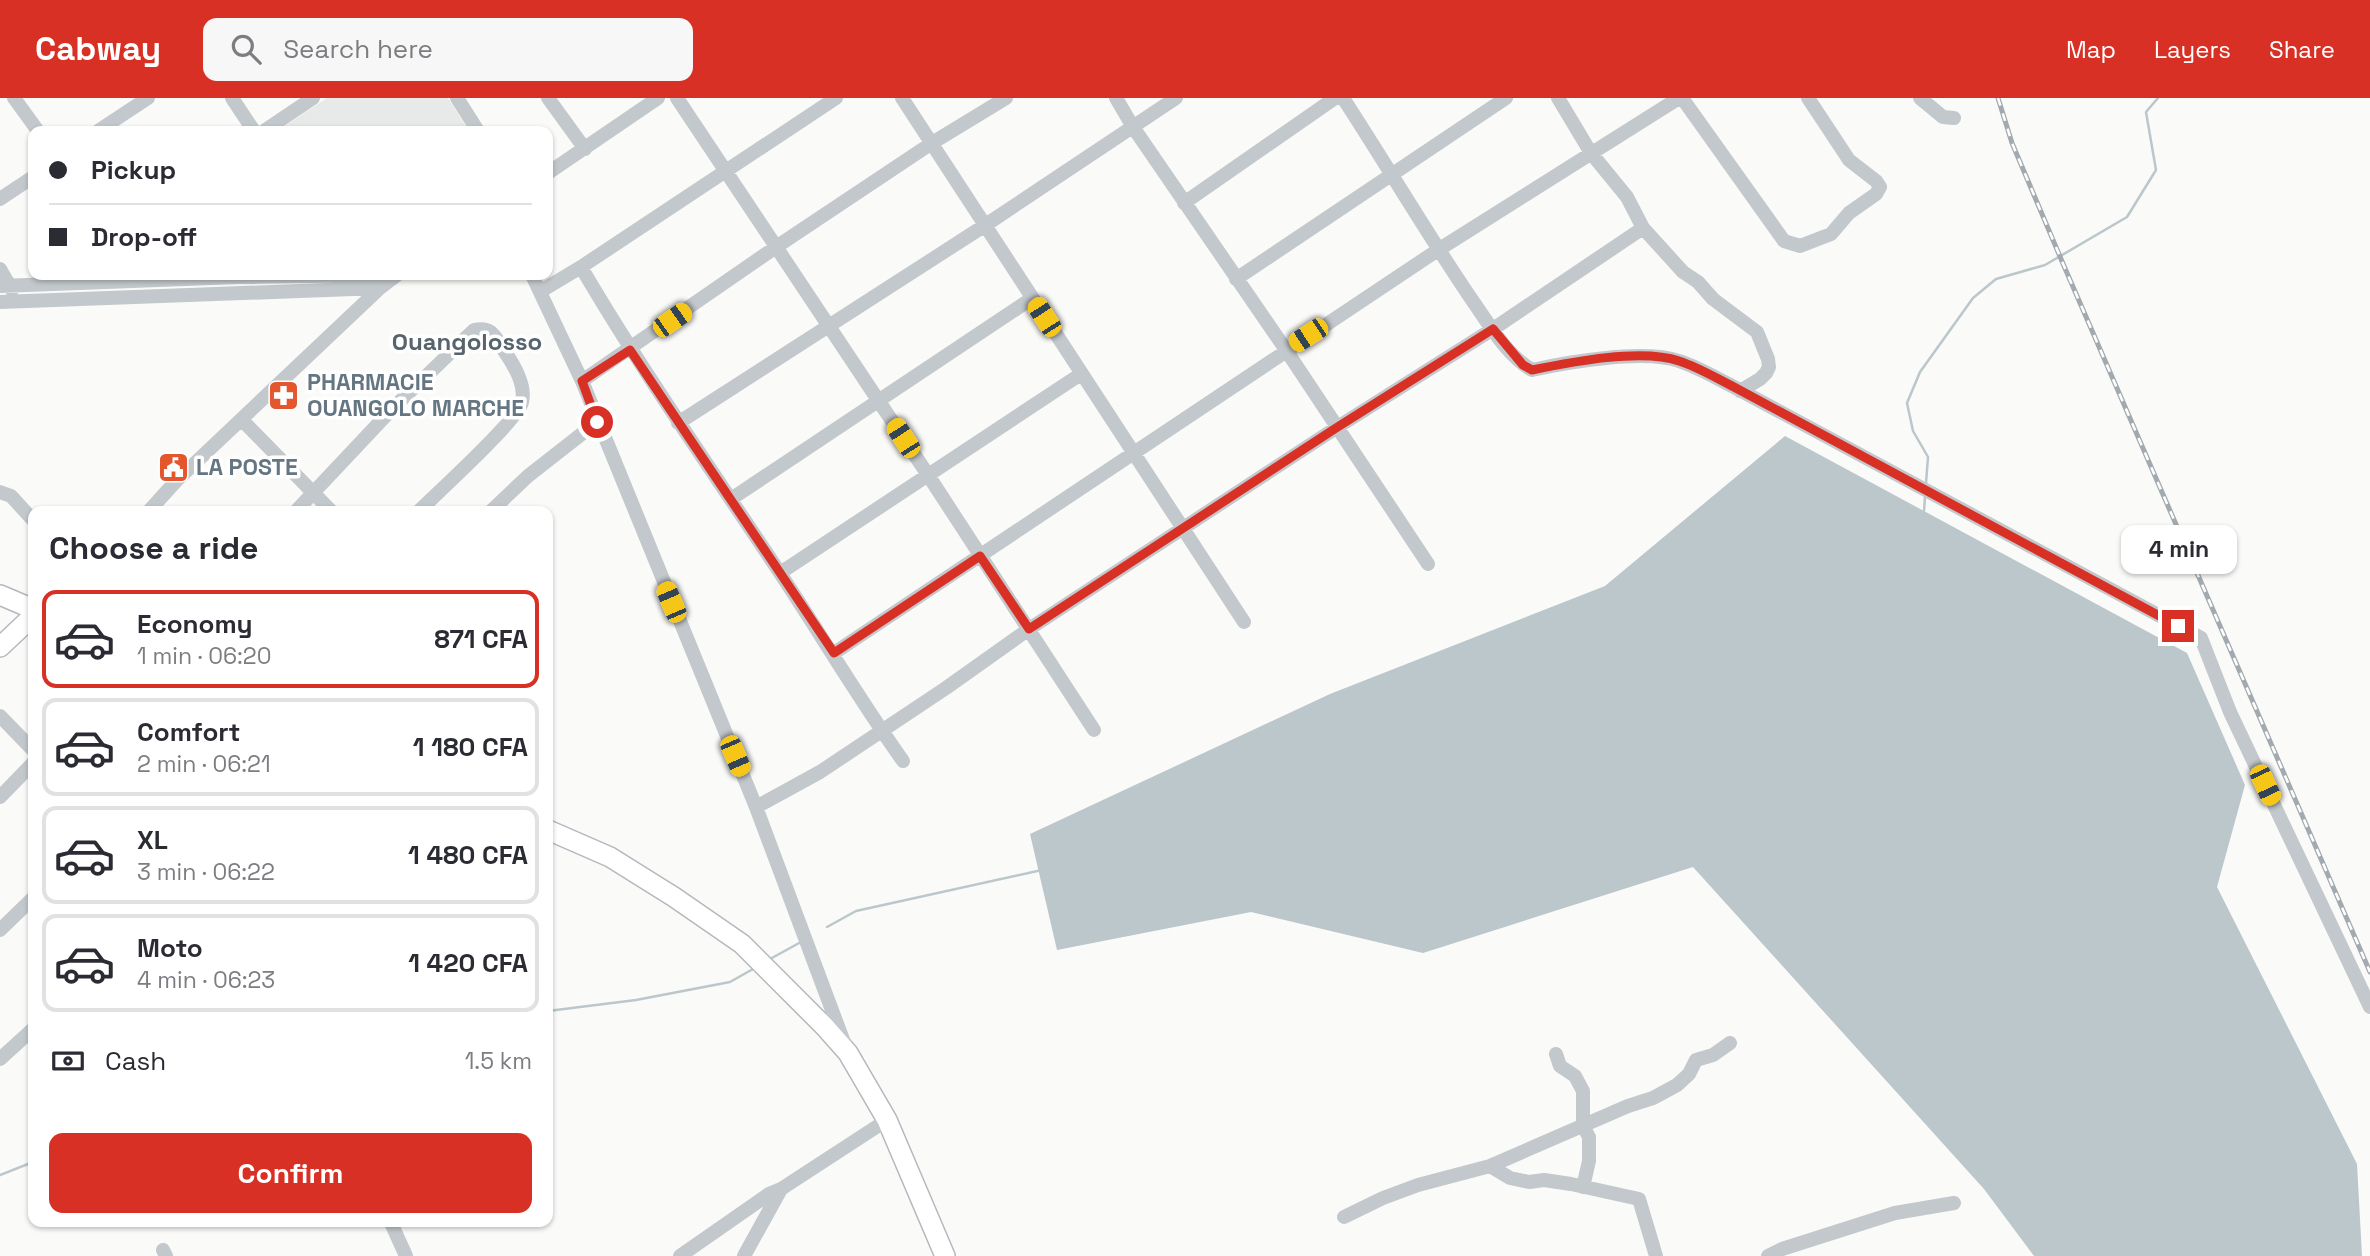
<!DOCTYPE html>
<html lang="en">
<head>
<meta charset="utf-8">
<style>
  body { margin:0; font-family:"Space Grotesk",sans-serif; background:#f7f7f7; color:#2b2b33; height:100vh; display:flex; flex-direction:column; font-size:26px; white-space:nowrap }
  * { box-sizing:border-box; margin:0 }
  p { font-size:23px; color:#7c7c81 }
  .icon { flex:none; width:38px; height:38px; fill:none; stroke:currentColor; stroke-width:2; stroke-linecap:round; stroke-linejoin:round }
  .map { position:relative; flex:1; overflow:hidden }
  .details { position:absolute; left:28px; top:408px; width:525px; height:721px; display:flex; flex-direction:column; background:#fff; border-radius:14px; box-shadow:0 2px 5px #0004 }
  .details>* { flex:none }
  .hud { position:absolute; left:28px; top:28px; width:525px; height:154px; border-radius:14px; box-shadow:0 2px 5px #0004; display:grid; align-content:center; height:154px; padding:0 21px; background:#fff }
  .end { position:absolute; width:32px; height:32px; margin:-16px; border:9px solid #d93025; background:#fff; box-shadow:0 0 0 4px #fff }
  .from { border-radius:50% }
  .bubble { position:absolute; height:49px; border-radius:14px; background:#fff; box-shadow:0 2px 5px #0004; font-size:23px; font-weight:800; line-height:49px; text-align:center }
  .car { position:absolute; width:21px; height:42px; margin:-21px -10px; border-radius:9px; box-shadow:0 0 5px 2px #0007; background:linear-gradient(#f5c518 24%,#345 0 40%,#f5c518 0 76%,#345 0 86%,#f5c518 0) }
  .hud b { display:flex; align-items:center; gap:24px; height:66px; font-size:26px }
  .hud b+b { border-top:2px solid #e1e1e2 }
  .hud i { width:18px; height:18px; background:#2b2b33 }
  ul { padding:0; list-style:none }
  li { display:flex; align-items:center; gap:21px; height:98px; margin:0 14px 10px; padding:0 7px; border:4px solid #e1e1e2; border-radius:14px }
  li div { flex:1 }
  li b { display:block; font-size:26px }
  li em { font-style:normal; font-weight:800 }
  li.selected { border-color:#d93025 }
  li>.icon { width:63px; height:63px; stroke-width:1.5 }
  h2 { padding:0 21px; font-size:32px; line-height:84px }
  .pay { display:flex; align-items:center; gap:18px; height:77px; padding:0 21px; font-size:26px }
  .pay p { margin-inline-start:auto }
  .cta { display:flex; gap:14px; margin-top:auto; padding:14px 21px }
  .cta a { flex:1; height:80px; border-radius:14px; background:#d93025; color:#fff; font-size:28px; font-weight:800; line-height:80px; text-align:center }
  header { display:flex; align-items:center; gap:42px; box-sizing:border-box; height:98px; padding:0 35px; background:#d93025; color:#fff }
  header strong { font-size:33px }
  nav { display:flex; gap:38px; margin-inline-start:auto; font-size:24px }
  .search { width:490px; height:63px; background:#f7f7f7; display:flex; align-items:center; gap:18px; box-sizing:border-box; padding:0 24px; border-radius:14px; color:#7c7c81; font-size:26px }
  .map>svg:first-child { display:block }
  .built { fill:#e8e9e9 }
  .water { fill:#bbc7cb }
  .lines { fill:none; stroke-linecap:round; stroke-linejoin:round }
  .stream { stroke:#bbc7cb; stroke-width:2.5 }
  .highway-casing { stroke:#b4b9bd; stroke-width:22 }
  .minor { stroke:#c3c8cc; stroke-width:14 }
  .highway { stroke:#fff; stroke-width:19 }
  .rail-casing { stroke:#a2aab0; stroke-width:5 }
  .rail { stroke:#fff; stroke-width:2.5; stroke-dasharray:8; stroke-linecap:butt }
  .route { stroke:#d93025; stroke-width:9 }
  .labels { text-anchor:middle; stroke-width:7; stroke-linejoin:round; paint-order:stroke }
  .poi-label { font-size:23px; font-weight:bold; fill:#657683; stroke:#fff; text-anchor:start }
  .neighbourhood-label { font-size:24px; font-weight:bold; fill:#57646e; stroke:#fff }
</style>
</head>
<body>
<header>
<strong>Cabway</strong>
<div class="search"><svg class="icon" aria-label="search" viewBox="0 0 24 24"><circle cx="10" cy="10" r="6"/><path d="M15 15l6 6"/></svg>Search here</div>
<nav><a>Map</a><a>Layers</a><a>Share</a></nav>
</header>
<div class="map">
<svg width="2370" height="1158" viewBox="0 0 2370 1158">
  <rect width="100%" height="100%" fill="#fafaf8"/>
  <path class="built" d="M 327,0 L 448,0 L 469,33 L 277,33 Z"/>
  <path class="water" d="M 1785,338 L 2187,555 L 2245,687 L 2217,789 L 2357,1066 L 2362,1158 L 2034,1158 L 1984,1091 L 1693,769 L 1423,855 L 1251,814 L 1057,852 L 1030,736 L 1330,596 L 1605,488 Z"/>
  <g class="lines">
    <path class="stream" d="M 1926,385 L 1928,359 L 1913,333 L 1907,305 L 1920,274 L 1973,200 L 1996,181 L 2045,167 L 2127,119 L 2156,72 L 2146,14 L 2158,0
      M 1924,413 L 1925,399
      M 827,829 L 856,813 L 1042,772
      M 770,861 L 801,844
      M 548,913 L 636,902 L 730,884 L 753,871
      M 0,1077 L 33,1064"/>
    <defs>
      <path id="highway" d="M 0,497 L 33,511
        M 0,549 L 33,518
        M 548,732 L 610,759 L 674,799 L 742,846 L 825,929 L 848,955 L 887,1022 L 945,1158"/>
    </defs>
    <use href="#highway" class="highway-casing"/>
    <path class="minor" d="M 14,0 L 38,33
      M 232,0 L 254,33
      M 457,0 L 478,33
      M 548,0 L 585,51
      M 677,0 L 928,377 L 1094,632
      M 902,0 L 1244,524
      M 1116,0 L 1133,29 L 1286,252 L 1428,466
      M 1343,0 C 1386,66 1426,134 1470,199 C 1487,223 1506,257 1532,272 C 1568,264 1644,251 1679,263 C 1698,269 1716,280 1734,289 L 2201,540 L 2230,614 L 2370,909
      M 1558,0 L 1591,55 L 1627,99 L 1643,130 L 1683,174 L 1698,184 L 1713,201 L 1757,234 L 1768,261 L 1769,269 L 1766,275 L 1760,281 L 1740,293
      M 1682,0 L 1784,143 L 1800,148 L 1831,136 L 1849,115 L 1876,96 L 1880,89 L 1876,83 L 1849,62 L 1808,0
      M 1920,0 L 1943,19 L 1954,20
      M 98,33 L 148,0
      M 264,33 L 313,0
      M 548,75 L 658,0
      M 0,101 L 33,79
      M 1184,105 L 1335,0
      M 581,169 C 642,273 711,371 778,472 C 820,535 859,601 903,663
      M 0,171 L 12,192
      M 532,177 L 582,283 L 756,709 L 845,947
      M 1236,181 L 1506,0
      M 0,188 L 238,179 L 385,177
      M 541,193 L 581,169 L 836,0
      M 0,204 L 380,190
      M 582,283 L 776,149 L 932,45 L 1006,0
      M 242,322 L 331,413
      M 678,325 L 984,128 L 1176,0
      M 0,394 L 11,398 L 33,422
      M 731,401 L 1031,201
      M 149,413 L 177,382 L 380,190 L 397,177
      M 296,413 L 393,310 L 474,232 C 493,228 495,239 505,254 C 514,267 526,288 522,304 C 519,321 436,396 419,413
      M 491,413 L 528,378 L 597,324
      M 780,475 L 1081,276
      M 834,555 L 1438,152 L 1679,0
      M 0,618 L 33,652
      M 0,699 L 33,665
      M 756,709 L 820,674 L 946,590 L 1029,531 L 1336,330 L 1493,231 L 1643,130
      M 0,832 L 33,800
      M 1556,956 L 1560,968 L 1575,978 L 1583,993 L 1583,1028 L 1589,1039 L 1589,1063 L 1583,1089
      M 0,961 L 33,931
      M 1490,1068 L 1510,1080 L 1529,1084 L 1544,1082 L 1571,1086 L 1639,1101 L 1656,1158
      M 1344,1119 L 1383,1100 L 1418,1087 L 1490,1068 L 1628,1008 L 1653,1000 L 1677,987 L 1689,976 L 1696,962 L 1713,957 L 1730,945
      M 392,1127 L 406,1158
      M 163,1152 L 166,1158
      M 680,1158 L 769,1096 L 781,1091 L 887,1022
      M 744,1158 L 781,1091
      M 1768,1158 L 1782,1151 L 1895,1115 L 1954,1105"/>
    <use href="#highway" class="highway"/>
    <defs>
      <path id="rail" d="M 1998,0 L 2012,45 L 2064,168 L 2370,874"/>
    </defs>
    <use href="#rail" class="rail-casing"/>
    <use href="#rail" class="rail"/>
  </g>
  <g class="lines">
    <path class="route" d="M 597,324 L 582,283 L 630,252 L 834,555 L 980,458 L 1029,531 L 1336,330 L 1493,231 L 1523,267 L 1532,272 C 1571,264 1642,250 1679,263 C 1698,269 1716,280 1734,289 L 2178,528"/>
  </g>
  <defs>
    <symbol id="pharmacy-square" viewBox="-11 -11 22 22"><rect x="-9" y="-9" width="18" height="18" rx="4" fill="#e4572e" stroke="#fff"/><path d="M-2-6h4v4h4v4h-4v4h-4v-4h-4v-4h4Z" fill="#fff"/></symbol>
    <symbol id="civic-square" viewBox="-11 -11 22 22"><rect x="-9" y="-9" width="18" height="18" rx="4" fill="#e4572e" stroke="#fff"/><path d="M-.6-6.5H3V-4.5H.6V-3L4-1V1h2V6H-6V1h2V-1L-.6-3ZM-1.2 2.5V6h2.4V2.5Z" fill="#fff"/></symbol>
  </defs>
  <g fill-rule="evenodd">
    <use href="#pharmacy-square" x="266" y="280" width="35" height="35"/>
    <use href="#civic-square" x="156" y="352" width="35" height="35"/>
  </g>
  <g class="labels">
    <g class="poi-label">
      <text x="307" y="292">PHARMACIE<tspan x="307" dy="26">OUANGOLO MARCHE</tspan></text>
      <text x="196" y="377">LA POSTE</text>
    </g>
    <g class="neighbourhood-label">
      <text x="467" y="252">Ouangolosso</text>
    </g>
  </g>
</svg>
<i class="end from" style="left:597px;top:324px"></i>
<i class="end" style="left:2178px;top:528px"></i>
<div class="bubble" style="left:2121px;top:427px;width:116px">4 min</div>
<i class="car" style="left:1044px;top:219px;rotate:327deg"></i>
<i class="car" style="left:672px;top:222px;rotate:55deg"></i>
<i class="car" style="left:1308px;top:237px;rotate:237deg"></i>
<i class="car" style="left:903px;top:340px;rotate:327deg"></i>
<i class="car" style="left:671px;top:504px;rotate:337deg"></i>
<i class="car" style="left:735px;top:658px;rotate:157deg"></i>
<i class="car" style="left:2265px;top:687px;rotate:155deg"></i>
<div class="hud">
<b><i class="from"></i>Pickup</b>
<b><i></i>Drop-off</b>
</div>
<section class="details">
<h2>Choose a ride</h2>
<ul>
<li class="selected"><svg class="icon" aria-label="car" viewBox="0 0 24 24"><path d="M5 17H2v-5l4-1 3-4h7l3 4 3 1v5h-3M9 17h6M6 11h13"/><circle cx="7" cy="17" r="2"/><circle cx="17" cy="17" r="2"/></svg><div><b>Economy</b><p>1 min · 06:20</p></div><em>871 CFA</em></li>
<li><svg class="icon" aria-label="car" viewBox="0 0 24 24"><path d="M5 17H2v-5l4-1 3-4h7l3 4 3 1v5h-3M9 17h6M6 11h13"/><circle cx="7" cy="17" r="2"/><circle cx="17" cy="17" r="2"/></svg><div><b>Comfort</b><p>2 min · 06:21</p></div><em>1 180 CFA</em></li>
<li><svg class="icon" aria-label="car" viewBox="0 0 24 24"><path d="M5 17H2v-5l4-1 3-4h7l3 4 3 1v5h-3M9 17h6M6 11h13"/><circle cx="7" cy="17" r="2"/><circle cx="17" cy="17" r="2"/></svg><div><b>XL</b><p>3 min · 06:22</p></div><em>1 480 CFA</em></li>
<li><svg class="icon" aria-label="car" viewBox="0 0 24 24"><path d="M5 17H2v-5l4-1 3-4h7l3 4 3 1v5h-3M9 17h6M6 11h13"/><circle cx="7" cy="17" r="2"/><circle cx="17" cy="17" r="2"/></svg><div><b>Moto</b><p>4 min · 06:23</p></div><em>1 420 CFA</em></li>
</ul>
<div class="pay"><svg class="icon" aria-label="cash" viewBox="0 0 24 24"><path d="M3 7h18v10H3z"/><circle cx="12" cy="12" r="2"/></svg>Cash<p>1.5 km</p></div>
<div class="cta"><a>Confirm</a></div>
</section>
</div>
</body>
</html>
